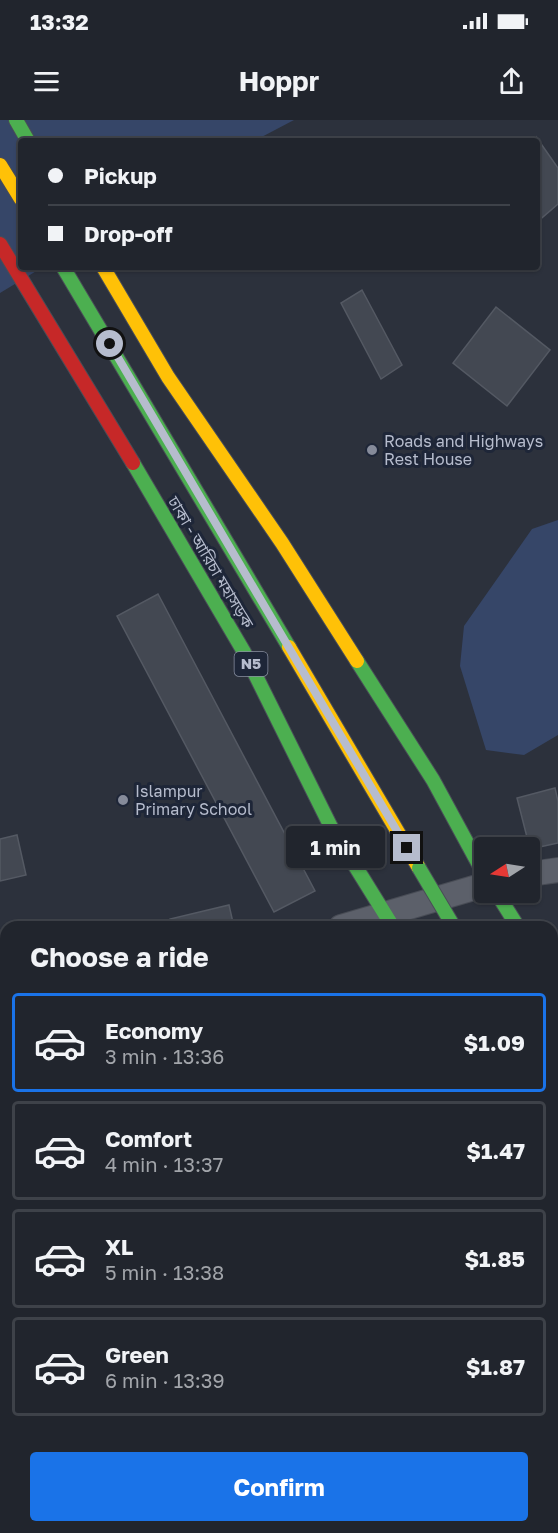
<!DOCTYPE html>
<html lang="en">
<head>
<meta charset="utf-8">
<style>
  body { margin:0; font-family:"Golos Text","Noto Sans Bengali",sans-serif; background:#2d3139; color:#f1f3f6; height:100vh; display:flex; flex-direction:column; font-size:22px; white-space:nowrap }
  * { box-sizing:border-box; margin:0 }
  p { font-size:20px; color:#a2a5aa }
  .icon { flex:none; width:33px; height:33px; fill:none; stroke:currentColor; stroke-width:2; stroke-linecap:round; stroke-linejoin:round }
  .map { position:relative; flex:1; overflow:hidden }
  .details { position:absolute; left:0px; top:801px; width:558px; height:612px; display:flex; flex-direction:column; background:#21252d; border-radius:18px 18px 0 0; box-shadow:0 2px 4px #0004,0 0 0 2px #3e4249 }
  .details>* { flex:none }
  .top-card { position:absolute; left:18px; top:18px; width:522px; height:132px; border-radius:6px; box-shadow:0 2px 4px #0004,0 0 0 2px #3e4249; display:grid; align-content:center; height:132px; padding:0 30px; background:#21252d }
  .needle { width:39px; rotate:258deg }
  .buttons { position:absolute; left:474px; top:717px; display:grid; gap:12px }
  .buttons a { display:grid; place-items:center; width:66px; height:66px; border-radius:6px; background:#21252d; box-shadow:0 2px 4px #0004,0 0 0 2px #3e4249; font-size:30px }
  .end { position:absolute; width:27px; height:27px; margin:-14px; border:8px solid #b6bccd; background:#111; box-shadow:0 0 0 3px #111 }
  .from { border-radius:50% }
  .bubble { position:absolute; height:42px; border-radius:6px; background:#21252d; box-shadow:0 2px 4px #0004,0 0 0 2px #3e4249; font-size:20px; font-weight:700; line-height:42px; text-align:center }
  .top-card b { display:flex; align-items:center; gap:21px; height:57px; font-size:22px }
  .top-card b+b { border-top:2px solid #3e4249 }
  .top-card i { width:15px; height:15px; background:#f1f3f6 }
  ul { padding:0; list-style:none }
  li { display:flex; align-items:center; gap:18px; height:99px; margin:0 12px 9px; padding:0 18px; border:3px solid #3e4249; border-radius:6px }
  li div { flex:1 }
  li b { display:block; font-size:22px }
  li em { font-style:normal; font-weight:700 }
  li.on { border-color:#1a73e8 }
  li>.icon { width:54px; height:54px; stroke-width:1.5 }
  h2 { padding:0 30px; font-size:27px; line-height:72px }
  .primary-button { display:flex; gap:12px; margin-top:auto; padding:12px 30px }
  .primary-button a { flex:1; height:69px; border-radius:6px; background:#1a73e8; color:#fff; font-size:24px; font-weight:700; line-height:69px; text-align:center }
  .status { display:flex; justify-content:space-between; align-items:center; height:42px; padding:0 30px; background:#21252d; direction:ltr }
  .status svg { height:16px; fill:currentColor }
  header { display:flex; justify-content:space-between; align-items:center; height:78px; padding:0 30px; background:#21252d; font-size:27px; font-weight:700 }
  .map>svg:first-child { display:block }
  .water { fill:#364668 }
  .building { fill:#434852; stroke:#545963; stroke-width:1.5 }
  .lines { fill:none; stroke-linecap:round; stroke-linejoin:round }
  .street-casing { stroke:#484c55; stroke-width:26 }
  .fast-casing { stroke:#494d57; stroke-width:16 }
  .slow-casing { stroke:#494d57; stroke-width:16 }
  .jam-casing { stroke:#494d57; stroke-width:16 }
  .street { stroke:#5c606a; stroke-width:24 }
  .fast { stroke:#4caf50; stroke-width:14 }
  .slow { stroke:#ffc107; stroke-width:14 }
  .jam { stroke:#c62828; stroke-width:14 }
  .fast-bridge-casing { stroke:#494d57; stroke-width:16; stroke-linecap:butt }
  .fast-bridge { stroke:#4caf50; stroke-width:14 }
  .route { stroke:#b6bccd; stroke-width:8 }
  .poi-dot { fill:#868b9a; stroke:#1e2638; stroke-width:2 }
  .labels { text-anchor:middle; stroke-width:6; stroke-linejoin:round; paint-order:stroke }
  .shield { fill:#1e2638; stroke:#888fa0; stroke-width:1.5 }
  .shield-label { font-size:15px; font-weight:bold; fill:#b6bccd }
  .poi-label { font-size:16px; fill:#b6bccd; stroke:#1e2638; text-anchor:start }
  .street-label { font-size:16px; fill:#b6bccd; stroke:#1e2638 }
</style>
</head>
<body>
<div class="status"><b>13:32</b><svg viewBox="0 0 49 12"><path d="M0 12V9h3v3zM5 12V6h3v6zM10 12V3h3v9zM15 12V0h3v12zM26 1h20v11H26zM47 4h2v5h-2z"/></svg></div>
<header><svg class="icon" aria-label="menu" viewBox="0 0 24 24"><path d="M4 6h16M4 12h16M4 18h16"/></svg>Hoppr<svg class="icon" aria-label="share" viewBox="0 0 24 24"><path d="M12 15V3M7 8l5-5 5 5M5 13v7h14v-7"/></svg></header>
<div class="map">
<svg width="558" height="1413" viewBox="0 0 558 1413">
  <rect width="100%" height="100%" fill="#2c313c"/>
  <path class="water" d="M 0,0 L 294,0 L 254,21 L 21,21 L 21,147 L 43,147 L 0,173 Z
    M 558,400 L 558,615 L 524,635 L 486,630 L 460,546 L 464,506 L 532,409 Z
    M 128,1407 L 427,1407 L 430,1413 L 103,1413 Z"/>
  <path class="building" d="M 537,18 L 558,48 L 558,84 L 537,102 Z
    M 362,170 L 402,245 L 381,259 L 341,183 Z
    M 496,187 L 550,230 L 507,286 L 453,243 Z
    M 158,474 L 315,771 L 274,792 L 117,496 Z
    M 555,668 L 558,681 L 558,723 L 530,729 L 517,678 Z
    M 17,715 L 26,755 L 0,761 L 0,719 Z
    M 229,785 L 234,807 L 171,807 L 170,799 Z"/>
  <g class="lines">
    <defs>
      <path id="street" d="M 530,754 L 558,750
        M 341,807 L 484,765
        M 0,907 L 6,905"/>
      <path id="fast" d="M 16,0 L 28,21
        M 63,147 L 289,527
        M 133,343 L 244,532 L 331,707 L 393,807
        M 357,541 L 433,660 L 484,754
        M 496,772 L 518,807
        M 552,1022 L 558,1030"/>
      <path id="slow" d="M 0,45 L 21,79
        M 103,147 L 168,257 L 282,423 L 357,541
        M 289,527 L 419,748
        M 552,861 L 558,871
        M 552,950 L 558,957"/>
      <path id="jam" d="M 0,124 L 133,343"/>
    </defs>
    <use href="#street" class="street-casing"/>
    <use href="#fast" class="fast-casing"/>
    <use href="#slow" class="slow-casing"/>
    <use href="#jam" class="jam-casing"/>
    <use href="#street" class="street"/>
    <use href="#fast" class="fast"/>
    <use href="#slow" class="slow"/>
    <use href="#jam" class="jam"/>
    <defs>
      <path id="fast-bridge" d="M 419,748 L 454,807"/>
    </defs>
    <use href="#fast-bridge" class="fast-bridge-casing"/>
    <use href="#fast-bridge" class="fast-bridge"/>
  </g>
  <g class="lines">
    <path class="route" d="M 110,224 L 407,728"/>
  </g>
  <g class="poi-dot">
    <circle cx="372" cy="330" r="6"/>
    <circle cx="123" cy="680" r="6"/>
  </g>
  <g class="labels">
    <rect class="shield" x="234.5" y="532" width="33" height="24" rx="4.5"/>
    <g class="shield-label">
      <text x="251" y="549">N5</text>
    </g>
    <g class="poi-label">
      <text x="384" y="327">Roads and Highways<tspan x="384" dy="18">Rest House</tspan></text>
      <text x="135" y="677">Islampur<tspan x="135" dy="18">Primary School</tspan></text>
    </g>
    <g class="street-label">
      <text transform="translate(211 442) rotate(59)" y="6">ঢাকা - আরিচা মহাসড়ক</text>
    </g>
  </g>
</svg>
<div class="buttons">
<a><svg class="needle" viewBox="-14 -14 28 28"><path d="M0-13l5 13h-10z" fill="#e53935"/><path d="M0 13l5-13h-10z" fill="#a2a5aa"/></svg></a>
</div>
<i class="end from" style="left:110px;top:224px"></i>
<i class="end" style="left:407px;top:728px"></i>
<div class="bubble" style="left:286px;top:706px;width:99px">1 min</div>
<div class="top-card">
<b><i class="from"></i>Pickup</b>
<b><i></i>Drop-off</b>
</div>
<section class="details">
<h2>Choose a ride</h2>
<ul>
<li class="on"><svg class="icon" aria-label="car" viewBox="0 0 24 24"><path d="M5 17H2v-5l4-1 3-4h7l3 4 3 1v5h-3M9 17h6M6 11h13"/><circle cx="7" cy="17" r="2"/><circle cx="17" cy="17" r="2"/></svg><div><b>Economy</b><p>3 min · 13:36</p></div><em>$1.09</em></li>
<li><svg class="icon" aria-label="car" viewBox="0 0 24 24"><path d="M5 17H2v-5l4-1 3-4h7l3 4 3 1v5h-3M9 17h6M6 11h13"/><circle cx="7" cy="17" r="2"/><circle cx="17" cy="17" r="2"/></svg><div><b>Comfort</b><p>4 min · 13:37</p></div><em>$1.47</em></li>
<li><svg class="icon" aria-label="car" viewBox="0 0 24 24"><path d="M5 17H2v-5l4-1 3-4h7l3 4 3 1v5h-3M9 17h6M6 11h13"/><circle cx="7" cy="17" r="2"/><circle cx="17" cy="17" r="2"/></svg><div><b>XL</b><p>5 min · 13:38</p></div><em>$1.85</em></li>
<li><svg class="icon" aria-label="car" viewBox="0 0 24 24"><path d="M5 17H2v-5l4-1 3-4h7l3 4 3 1v5h-3M9 17h6M6 11h13"/><circle cx="7" cy="17" r="2"/><circle cx="17" cy="17" r="2"/></svg><div><b>Green</b><p>6 min · 13:39</p></div><em>$1.87</em></li>
</ul>
<div class="primary-button"><a>Confirm</a></div>
</section>
</div>
</body>
</html>
